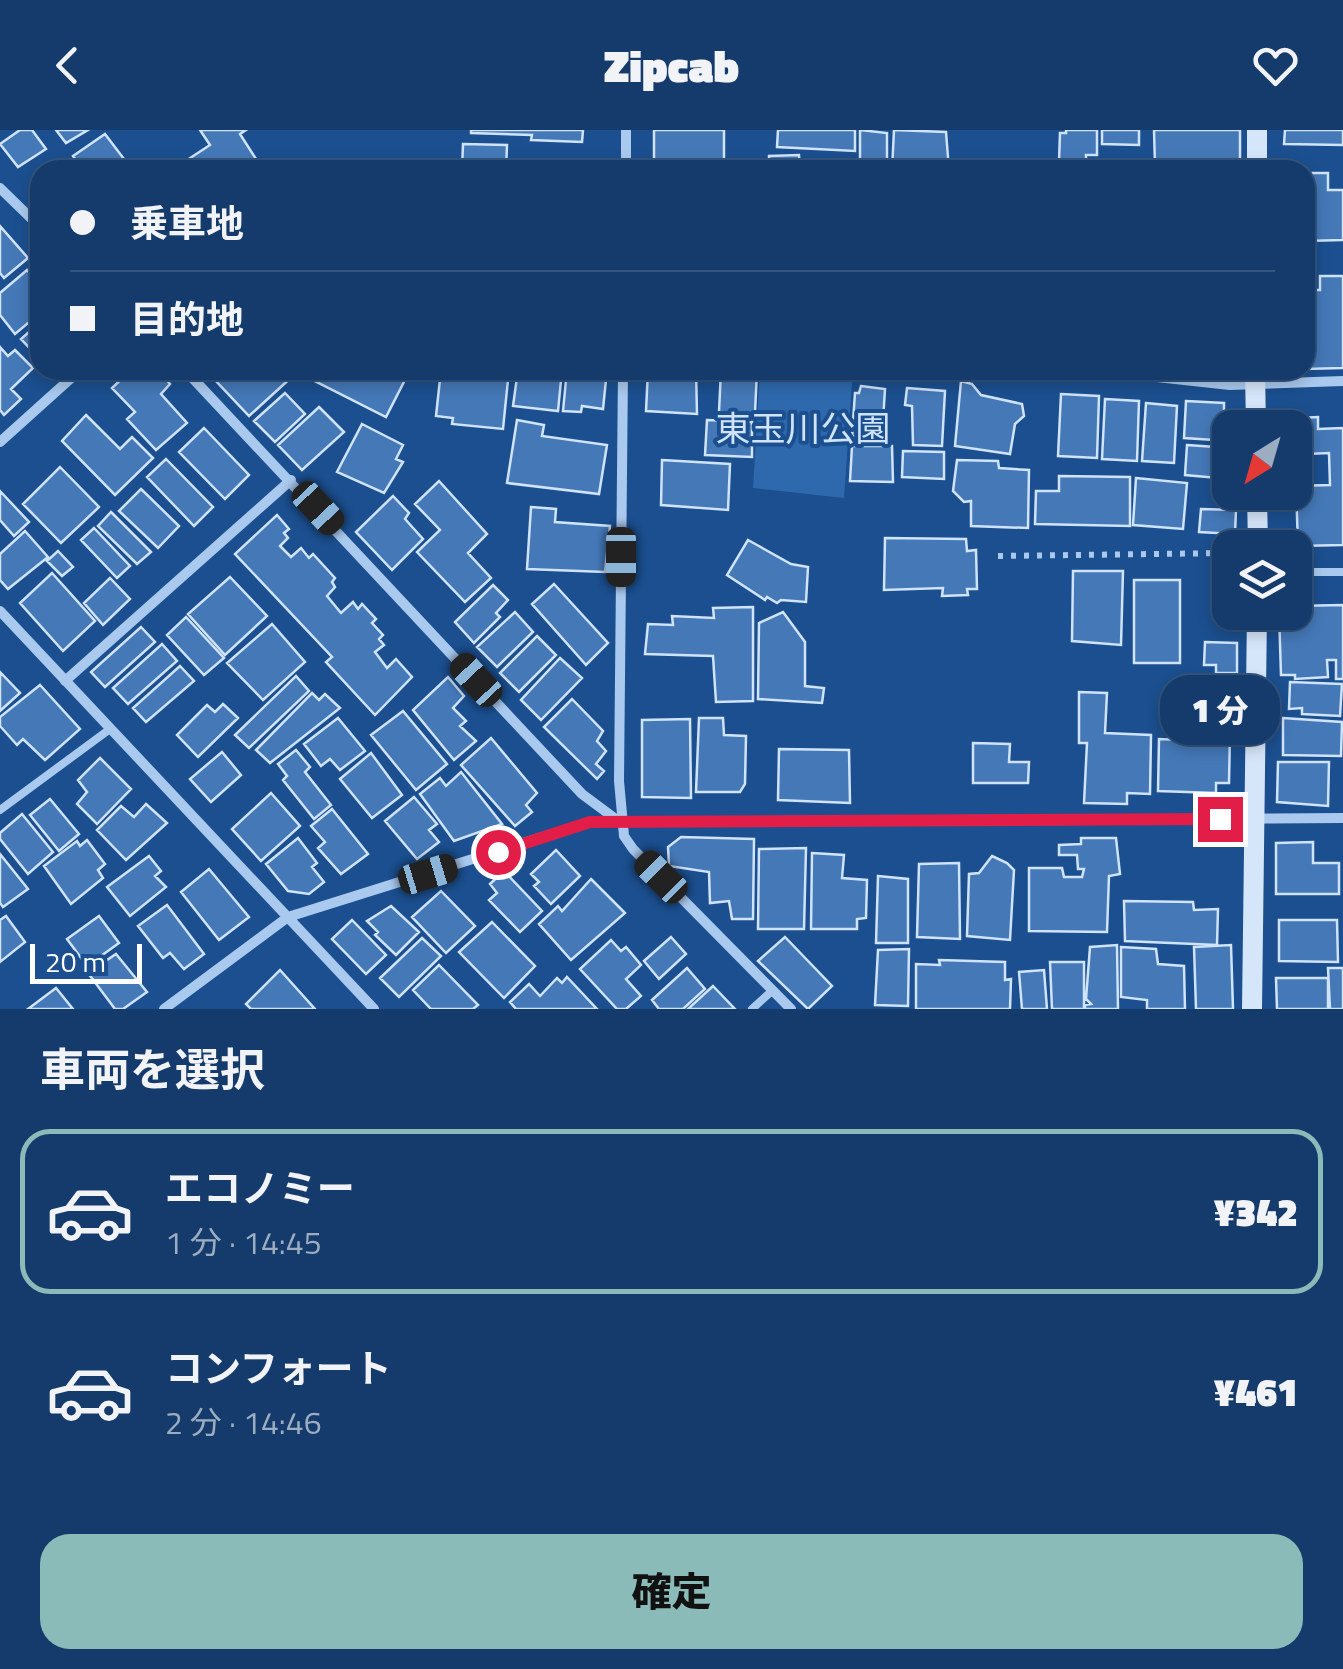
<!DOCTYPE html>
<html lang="ja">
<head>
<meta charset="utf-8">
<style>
  body { margin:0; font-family:"Titillium Web","Noto Sans JP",sans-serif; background:#214673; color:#f1f3f6; height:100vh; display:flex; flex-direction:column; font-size:38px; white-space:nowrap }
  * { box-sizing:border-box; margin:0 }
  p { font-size:32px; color:#9dadc1 }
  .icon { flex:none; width:55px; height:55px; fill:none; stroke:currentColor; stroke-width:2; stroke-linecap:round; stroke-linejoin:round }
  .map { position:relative; height:879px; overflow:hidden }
  .panel { display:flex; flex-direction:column; background:#143b6b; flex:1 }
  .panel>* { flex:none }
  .top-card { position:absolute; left:30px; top:30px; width:1285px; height:220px; border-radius:30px; box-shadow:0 5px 15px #0003,0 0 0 2px #33557e; display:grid; align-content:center; height:220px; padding:0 40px; background:#143b6b }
  .needle { width:65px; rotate:217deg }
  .buttons { position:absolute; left:1212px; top:280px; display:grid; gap:20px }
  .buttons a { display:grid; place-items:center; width:100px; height:100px; border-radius:20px; background:#143b6b; box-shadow:0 5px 15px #0003,0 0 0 2px #33557e; font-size:50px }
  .scale { position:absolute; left:30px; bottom:25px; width:112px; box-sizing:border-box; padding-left:10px; border:5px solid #fff; border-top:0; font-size:28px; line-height:35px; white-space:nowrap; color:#fff; -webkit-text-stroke:8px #1b4f8f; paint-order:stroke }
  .end { position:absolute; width:45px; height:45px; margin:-22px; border:12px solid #e11d48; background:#fff; box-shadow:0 0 0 5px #fff }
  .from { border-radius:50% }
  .bubble { position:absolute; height:70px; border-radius:30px; background:#143b6b; box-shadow:0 5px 15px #0003,0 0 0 2px #33557e; font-size:32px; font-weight:800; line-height:70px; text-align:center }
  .car { position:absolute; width:30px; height:60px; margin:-30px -15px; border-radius:12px; box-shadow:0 0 8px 2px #0007; background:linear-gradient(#222 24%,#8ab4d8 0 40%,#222 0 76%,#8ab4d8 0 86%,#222 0) }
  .top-card b { display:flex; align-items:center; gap:35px; height:95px; font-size:38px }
  .top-card b+b { border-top:2px solid #33557e }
  .top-card i { width:25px; height:25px; background:#f1f3f6 }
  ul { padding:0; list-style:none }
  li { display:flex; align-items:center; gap:30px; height:165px; margin:0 20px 15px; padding:0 20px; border:5px solid transparent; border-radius:30px }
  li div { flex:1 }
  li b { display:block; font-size:38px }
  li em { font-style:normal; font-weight:800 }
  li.current { border-color:#8bbbb9 }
  li>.icon { width:90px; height:90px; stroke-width:1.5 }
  h2 { padding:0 40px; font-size:45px; line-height:120px }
  .primary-button { display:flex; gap:20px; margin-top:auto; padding:20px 40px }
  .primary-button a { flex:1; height:115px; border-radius:30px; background:#8bbbb9; color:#111; font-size:40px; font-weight:800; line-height:115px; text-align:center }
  header { display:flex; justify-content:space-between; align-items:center; height:130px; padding:0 40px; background:#143b6b; font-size:45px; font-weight:800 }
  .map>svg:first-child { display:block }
  .green { fill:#2e69ad }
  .building { fill:#4478b7; stroke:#cfe3fa; stroke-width:2.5 }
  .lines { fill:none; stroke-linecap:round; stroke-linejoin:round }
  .path { stroke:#a9c9ee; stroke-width:6; stroke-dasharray:5 8; stroke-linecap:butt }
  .lane { stroke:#a9c9ee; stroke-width:8 }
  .street { stroke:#a9c9ee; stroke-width:10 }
  .secondary { stroke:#d6e6fa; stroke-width:20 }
  .route { stroke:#e11d48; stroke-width:12 }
  .labels { text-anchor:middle; stroke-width:8; stroke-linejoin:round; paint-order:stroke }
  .park-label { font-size:35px; fill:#cfe3fa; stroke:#1b4f8f }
</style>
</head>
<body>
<header><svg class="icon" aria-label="back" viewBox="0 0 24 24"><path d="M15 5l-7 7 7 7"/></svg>Zipcab<svg class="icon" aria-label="heart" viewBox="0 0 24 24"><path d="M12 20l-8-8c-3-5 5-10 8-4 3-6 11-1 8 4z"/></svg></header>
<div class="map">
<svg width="1343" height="879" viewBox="0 0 1343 879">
  <rect width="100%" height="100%" fill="#1b4f8f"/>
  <path class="green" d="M 760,240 L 853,240 L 844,368 L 753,358 Z"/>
  <path class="building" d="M 20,0 L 32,0 L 46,19 L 18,37 L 0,14 Z
    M 56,0 L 88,0 L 66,13 Z
    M 200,0 L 246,0 L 240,4 L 263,40 L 172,40 L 210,15 Z
    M 471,0 L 583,0 L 582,12 L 531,10 L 532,5 L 471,3 Z
    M 654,0 L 724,0 L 724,40 L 654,38 Z
    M 778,0 L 855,0 L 855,21 L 777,17 Z
    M 860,0 L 887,3 L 887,40 L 860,40 Z
    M 894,0 L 946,2 L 949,40 L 892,40 Z
    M 1066,0 L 1097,0 L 1097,25 L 1086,25 L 1086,33 L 1059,32 L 1060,3 L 1066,3 Z
    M 1102,0 L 1139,0 L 1139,15 L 1102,14 Z
    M 1154,0 L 1240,0 L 1240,35 L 1155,36 Z
    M 1285,0 L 1343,0 L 1343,15 L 1284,14 Z
    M 105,4 L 124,29 L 110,40 L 83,40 L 73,26 Z
    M 463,14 L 507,15 L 506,40 L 462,40 Z
    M 799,25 L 800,40 L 769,40 L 769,26 Z
    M 525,32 L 597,36 L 596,40 L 524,40 Z
    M 808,32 L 845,33 L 844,40 L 809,40 Z
    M 1305,43 L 1328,43 L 1328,60 L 1343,60 L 1343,110 L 1305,111 Z
    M 0,96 L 28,128 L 4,148 L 0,143 Z
    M 27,140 L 40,155 L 40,183 L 15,204 L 0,185 L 0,163 Z
    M 1320,146 L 1343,146 L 1343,238 L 1305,239 L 1305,160 L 1320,160 Z
    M 39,193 L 40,194 L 40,229 L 21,209 Z
    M 0,217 L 8,226 L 15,220 L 33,238 L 11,259 L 21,269 L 4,285 L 0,280 Z
    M 131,240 L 158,240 L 170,254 L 161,264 L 187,293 L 156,320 L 127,289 L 135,282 L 112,258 Z
    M 225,240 L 292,240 L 295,244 L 249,286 L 215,250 Z
    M 307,240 L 410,240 L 386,287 L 305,246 Z
    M 441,240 L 509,240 L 503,299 L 452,294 L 453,288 L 436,286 Z
    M 518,240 L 562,240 L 558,281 L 513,276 Z
    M 567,240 L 607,240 L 603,279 L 582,276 L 581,282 L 563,281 Z
    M 648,240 L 696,240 L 697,284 L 646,281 Z
    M 721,240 L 757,240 L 755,283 L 719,282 Z
    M 961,251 L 972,254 L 981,265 L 1022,274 L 1024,286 L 1015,294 L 1010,324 L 955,316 Z
    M 861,256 L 885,259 L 882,307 L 852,306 L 855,263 L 859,263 Z
    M 907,258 L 945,261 L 942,316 L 913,315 L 912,276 L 905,275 Z
    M 285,263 L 305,284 L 275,312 L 254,291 Z
    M 1061,264 L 1099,266 L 1097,328 L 1058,326 Z
    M 1105,269 L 1139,271 L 1137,331 L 1102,329 Z
    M 1186,271 L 1224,273 L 1224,286 L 1238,287 L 1237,298 L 1230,298 L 1230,311 L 1184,308 Z
    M 1146,273 L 1177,276 L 1174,333 L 1142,331 Z
    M 319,277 L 344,302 L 302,340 L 278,315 Z
    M 86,285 L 120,319 L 132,307 L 153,328 L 115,365 L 62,311 Z
    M 1318,287 L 1318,299 L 1343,298 L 1343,415 L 1298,416 L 1296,356 L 1330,355 L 1329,323 L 1307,324 L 1307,304 L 1298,304 L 1298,288 Z
    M 517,290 L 544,295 L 542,306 L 607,315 L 599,364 L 507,353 Z
    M 707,290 L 752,292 L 752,327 L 705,325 Z
    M 362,294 L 403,315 L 396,329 L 403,332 L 384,363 L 337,342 Z
    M 204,298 L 249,345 L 225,369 L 179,322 Z
    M 1187,315 L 1230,318 L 1229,349 L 1185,345 Z
    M 852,316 L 892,316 L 893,352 L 850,351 Z
    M 903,321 L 944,322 L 944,349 L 902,347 Z
    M 166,329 L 213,377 L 194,396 L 147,347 Z
    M 662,330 L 730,334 L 728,380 L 661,375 Z
    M 957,330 L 998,331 L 999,338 L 1029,340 L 1028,398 L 971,396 L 971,371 L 964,372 L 953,361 Z
    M 60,337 L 99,377 L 61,413 L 23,374 Z
    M 1059,346 L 1130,347 L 1130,396 L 1035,394 L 1036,361 L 1059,361 Z
    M 1136,348 L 1187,353 L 1183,399 L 1133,395 Z
    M 439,351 L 487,404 L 468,423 L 491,448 L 465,472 L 417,422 L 440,400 L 415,374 Z
    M 141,359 L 179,396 L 158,418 L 119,381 Z
    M 0,361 L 29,392 L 14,406 L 0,390 Z
    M 393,366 L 409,383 L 405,389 L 423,409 L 392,440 L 356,402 Z
    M 531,377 L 556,379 L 555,392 L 610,396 L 605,442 L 527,439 Z
    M 1201,379 L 1236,380 L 1235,404 L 1199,402 Z
    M 111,382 L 151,422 L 137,434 L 98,396 Z
    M 277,385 L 289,399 L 284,403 L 288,408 L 280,416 L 291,427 L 301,418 L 309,428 L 313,424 L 335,448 L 332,452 L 335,457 L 327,466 L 341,483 L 353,472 L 358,479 L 362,474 L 376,489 L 372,493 L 383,505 L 379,509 L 384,515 L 375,522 L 387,538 L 396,529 L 412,547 L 375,585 L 326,532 L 332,527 L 235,424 Z
    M 94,398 L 130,436 L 117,448 L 81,410 Z
    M 25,401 L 48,427 L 8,459 L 0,450 L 0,424 Z
    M 885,408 L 966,409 L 967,421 L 976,420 L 977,459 L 967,459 L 968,465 L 942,466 L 943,458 L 884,460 Z
    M 748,410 L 791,434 L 808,437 L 806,472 L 781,470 L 777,473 L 767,467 L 765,470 L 727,445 Z
    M 58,421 L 73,437 L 62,446 L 47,431 Z
    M 1073,441 L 1123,441 L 1121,515 L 1072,511 Z
    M 52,443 L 95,491 L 63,521 L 20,473 Z
    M 230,447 L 267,486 L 225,525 L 188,484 Z
    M 110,448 L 130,469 L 103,495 L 84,473 Z
    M 1134,450 L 1180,450 L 1180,533 L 1134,533 Z
    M 554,454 L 608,513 L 586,535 L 532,474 Z
    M 493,455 L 508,470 L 496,483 L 500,487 L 474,513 L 455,492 Z
    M 1343,475 L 1343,549 L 1336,549 L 1336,530 L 1327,530 L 1328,547 L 1295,549 L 1295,545 L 1281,545 L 1279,482 L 1295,482 L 1295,476 Z
    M 753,477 L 753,571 L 716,572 L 713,526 L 645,524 L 648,494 L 673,495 L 672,486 L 714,488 L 713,478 Z
    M 515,482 L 533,502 L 497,537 L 477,517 Z
    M 783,482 L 805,512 L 805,556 L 824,558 L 822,573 L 758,569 L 759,493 Z
    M 186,487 L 224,528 L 204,545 L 167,505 Z
    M 272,494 L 305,532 L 263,570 L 227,533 Z
    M 141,497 L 155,512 L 105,557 L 91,542 Z
    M 537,506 L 556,525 L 519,562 L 500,543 Z
    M 1205,512 L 1237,513 L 1237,543 L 1216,543 L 1216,535 L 1204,535 Z
    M 162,514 L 177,531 L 128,574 L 113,558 Z
    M 560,528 L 582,548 L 541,590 L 521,570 Z
    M 180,536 L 194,551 L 146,592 L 133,578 Z
    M 0,542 L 20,563 L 0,581 Z
    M 296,546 L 309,561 L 249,618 L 235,605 Z
    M 448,547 L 464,566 L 453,578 L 466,591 L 460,596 L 476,611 L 454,630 L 413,580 Z
    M 1290,552 L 1342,554 L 1340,586 L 1302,584 L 1302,578 L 1289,579 Z
    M 40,555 L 80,599 L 45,630 L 23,609 L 17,615 L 0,596 L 0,587 Z
    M 1079,562 L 1107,563 L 1105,603 L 1151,605 L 1150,664 L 1127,663 L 1127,674 L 1084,673 L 1087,613 L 1079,613 Z
    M 312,563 L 319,570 L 325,564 L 340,578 L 270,633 L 256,620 Z
    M 572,569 L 603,601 L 597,611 L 606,621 L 596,634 L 604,641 L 597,649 L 544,597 Z
    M 223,574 L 238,588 L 198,627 L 177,605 L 207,575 L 215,582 Z
    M 403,581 L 447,634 L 416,660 L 371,605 Z
    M 338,588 L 365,621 L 340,640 L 330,629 L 321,636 L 304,614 Z
    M 699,588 L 723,588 L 724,605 L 746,606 L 745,654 L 740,662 L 696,662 Z
    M 1283,588 L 1342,592 L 1341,626 L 1283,625 Z
    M 690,589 L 691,668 L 642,667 L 642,590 Z
    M 1206,600 L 1230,601 L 1229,653 L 1216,653 L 1216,663 L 1158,661 L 1159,609 L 1205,611 Z
    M 491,608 L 537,663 L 526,675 L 532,682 L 515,696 L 461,635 Z
    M 973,613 L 1010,614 L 1009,632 L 1029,632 L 1028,653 L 973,653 Z
    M 779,619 L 849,620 L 850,673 L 778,670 Z
    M 296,620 L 310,637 L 305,642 L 331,675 L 314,689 L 283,650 L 287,646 L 278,634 Z
    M 222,622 L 241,645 L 211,672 L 190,649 Z
    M 371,623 L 402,665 L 372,688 L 340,649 Z
    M 100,628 L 131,659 L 97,694 L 77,674 L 87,662 L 78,650 Z
    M 1278,632 L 1329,632 L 1328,676 L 1277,672 Z
    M 461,642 L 502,694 L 454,711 L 420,664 L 440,648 L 446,656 Z
    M 271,663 L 300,696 L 261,731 L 232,699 Z
    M 414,667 L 437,694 L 429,700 L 439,712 L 417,729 L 385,691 Z
    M 50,669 L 79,704 L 59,721 L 30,685 Z
    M 146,674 L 167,693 L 126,730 L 97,700 L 121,676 L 134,687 Z
    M 332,679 L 368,724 L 341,744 L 318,718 L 325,712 L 311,696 Z
    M 22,684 L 53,722 L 28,744 L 0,709 L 0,703 Z
    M 681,707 L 754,709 L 753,789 L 732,789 L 729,771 L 710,773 L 709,742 L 669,736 L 668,717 Z
    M 298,708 L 317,733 L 312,737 L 324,752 L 309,764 L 288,761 L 266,734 Z
    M 1081,708 L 1116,708 L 1120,744 L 1109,746 L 1107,802 L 1029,801 L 1029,738 L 1062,738 L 1064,747 L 1082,747 L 1084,739 L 1078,739 L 1077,725 L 1059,725 L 1059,715 L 1081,714 Z
    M 87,710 L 105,734 L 98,740 L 103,748 L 71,774 L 44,736 L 77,711 L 80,716 Z
    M 1313,712 L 1313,733 L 1339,733 L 1339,764 L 1276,764 L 1276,713 Z
    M 806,718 L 804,799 L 758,799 L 759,719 Z
    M 556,720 L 580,746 L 551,774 L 534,756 L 539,752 L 531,744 Z
    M 812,723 L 844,725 L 842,748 L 867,750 L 866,788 L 857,789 L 857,799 L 811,799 Z
    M 0,724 L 28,759 L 3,777 L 0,773 Z
    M 149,726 L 161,741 L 155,746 L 166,757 L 130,786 L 107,757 Z
    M 992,726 L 1007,733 L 1014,740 L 1010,810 L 967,806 L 969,744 L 979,743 Z
    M 959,733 L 960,809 L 917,807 L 919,734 Z
    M 209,739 L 249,787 L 219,810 L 181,762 Z
    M 504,741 L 542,781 L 520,802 L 489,770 L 497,763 L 490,754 Z
    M 878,746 L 908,749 L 908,813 L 876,813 Z
    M 591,749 L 625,783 L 571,830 L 539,794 L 558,776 L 562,781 Z
    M 441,761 L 475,796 L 446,823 L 412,787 Z
    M 1124,771 L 1193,772 L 1194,780 L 1218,779 L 1217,815 L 1125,811 Z
    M 167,775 L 204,824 L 184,839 L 170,823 L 163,828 L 138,796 Z
    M 391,776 L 419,802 L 396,825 L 375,805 L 378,802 L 367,791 Z
    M 6,786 L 25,812 L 0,832 L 0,790 Z
    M 99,786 L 119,813 L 87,836 L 67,809 Z
    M 352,790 L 386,825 L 366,844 L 332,809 Z
    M 1279,790 L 1337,790 L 1338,832 L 1279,831 Z
    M 492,792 L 535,836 L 504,868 L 459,822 Z
    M 671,807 L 686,824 L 659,849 L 644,831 Z
    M 785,807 L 832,856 L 808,879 L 758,831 Z
    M 422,808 L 441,826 L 399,867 L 380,848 Z
    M 611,810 L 621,821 L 626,817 L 641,835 L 626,849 L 641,866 L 626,879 L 617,879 L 580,839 Z
    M 1117,815 L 1118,879 L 1085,879 L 1085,875 L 1091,874 L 1086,869 L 1090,817 Z
    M 1231,815 L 1233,879 L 1196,879 L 1194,817 Z
    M 1121,817 L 1156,819 L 1158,834 L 1184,836 L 1185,879 L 1147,879 L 1147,870 L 1121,867 Z
    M 909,819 L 908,876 L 875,875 L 878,820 Z
    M 116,824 L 147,862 L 123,879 L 115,879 L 88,843 Z
    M 939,830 L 1005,832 L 1005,850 L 1011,849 L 1010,879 L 916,879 L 916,834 L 940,835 Z
    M 1050,832 L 1084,832 L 1084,879 L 1052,879 Z
    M 439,835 L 478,875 L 473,879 L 431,879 L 413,860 Z
    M 687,838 L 705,859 L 683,879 L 659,879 L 652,870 Z
    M 1328,838 L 1343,838 L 1343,879 L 1330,879 Z
    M 280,840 L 315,879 L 251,879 L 246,874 Z
    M 1044,840 L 1047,879 L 1022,879 L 1019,842 Z
    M 567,847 L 597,879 L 516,879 L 510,872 L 529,854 L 540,866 L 557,848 L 562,853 Z
    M 1276,848 L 1328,848 L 1328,879 L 1277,879 Z
    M 713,856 L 735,879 L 688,879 Z
    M 56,858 L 73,879 L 28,879 Z"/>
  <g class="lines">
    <path class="path" d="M 998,426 L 1230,423"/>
    <path class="lane" d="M 1295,442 L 1343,442
      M 0,680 L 110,599
      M 752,879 L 773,860"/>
    <path class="street" d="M 626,40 L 626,0
      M 0,58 L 40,97
      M 185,240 L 582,664 L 621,693
      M 623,240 L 619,651 L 624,706 L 633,719 L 791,879
      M 1093,240 L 1230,255 L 1343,251
      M 0,312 L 80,240
      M 0,481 L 374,879
      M 65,551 L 291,350
      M 164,879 L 288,787 L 590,692 L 1343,688"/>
    <path class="secondary" d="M 1257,40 L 1257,0
      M 1255,240 L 1256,298
      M 1257,362 L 1258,418
      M 1252,879 L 1257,482"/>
  </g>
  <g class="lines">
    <path class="route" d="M 498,722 L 590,692 L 1220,689"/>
  </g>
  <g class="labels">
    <g class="park-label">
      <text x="803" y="311">東玉川公園</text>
    </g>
  </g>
</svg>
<div class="buttons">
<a><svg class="needle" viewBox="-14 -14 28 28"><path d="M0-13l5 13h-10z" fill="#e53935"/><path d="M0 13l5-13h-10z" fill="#9dadc1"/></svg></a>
<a><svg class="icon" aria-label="layers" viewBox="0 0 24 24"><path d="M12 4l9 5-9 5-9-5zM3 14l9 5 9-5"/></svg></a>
</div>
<div class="scale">20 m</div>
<i class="end from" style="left:498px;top:722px"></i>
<i class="end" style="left:1220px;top:689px"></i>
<div class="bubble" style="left:1160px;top:545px;width:120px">1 分</div>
<i class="car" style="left:318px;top:378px;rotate:137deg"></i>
<i class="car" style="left:621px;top:427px;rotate:180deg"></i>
<i class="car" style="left:476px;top:550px;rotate:317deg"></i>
<i class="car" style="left:428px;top:744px;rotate:73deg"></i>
<i class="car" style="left:661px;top:747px;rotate:315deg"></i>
<div class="top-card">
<b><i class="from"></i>乗車地</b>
<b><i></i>目的地</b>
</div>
</div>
<section class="panel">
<h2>車両を選択</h2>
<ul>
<li class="current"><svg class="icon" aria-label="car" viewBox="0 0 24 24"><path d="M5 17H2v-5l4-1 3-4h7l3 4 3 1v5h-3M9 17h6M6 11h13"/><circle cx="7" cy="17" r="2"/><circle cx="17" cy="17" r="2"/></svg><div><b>エコノミー</b><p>1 分 · 14:45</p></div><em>¥342</em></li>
<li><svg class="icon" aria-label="car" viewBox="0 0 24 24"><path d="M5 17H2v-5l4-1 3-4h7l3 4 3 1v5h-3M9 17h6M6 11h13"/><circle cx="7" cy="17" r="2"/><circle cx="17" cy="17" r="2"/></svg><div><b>コンフォート</b><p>2 分 · 14:46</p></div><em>¥461</em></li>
</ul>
<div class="primary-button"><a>確定</a></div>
</section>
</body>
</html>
